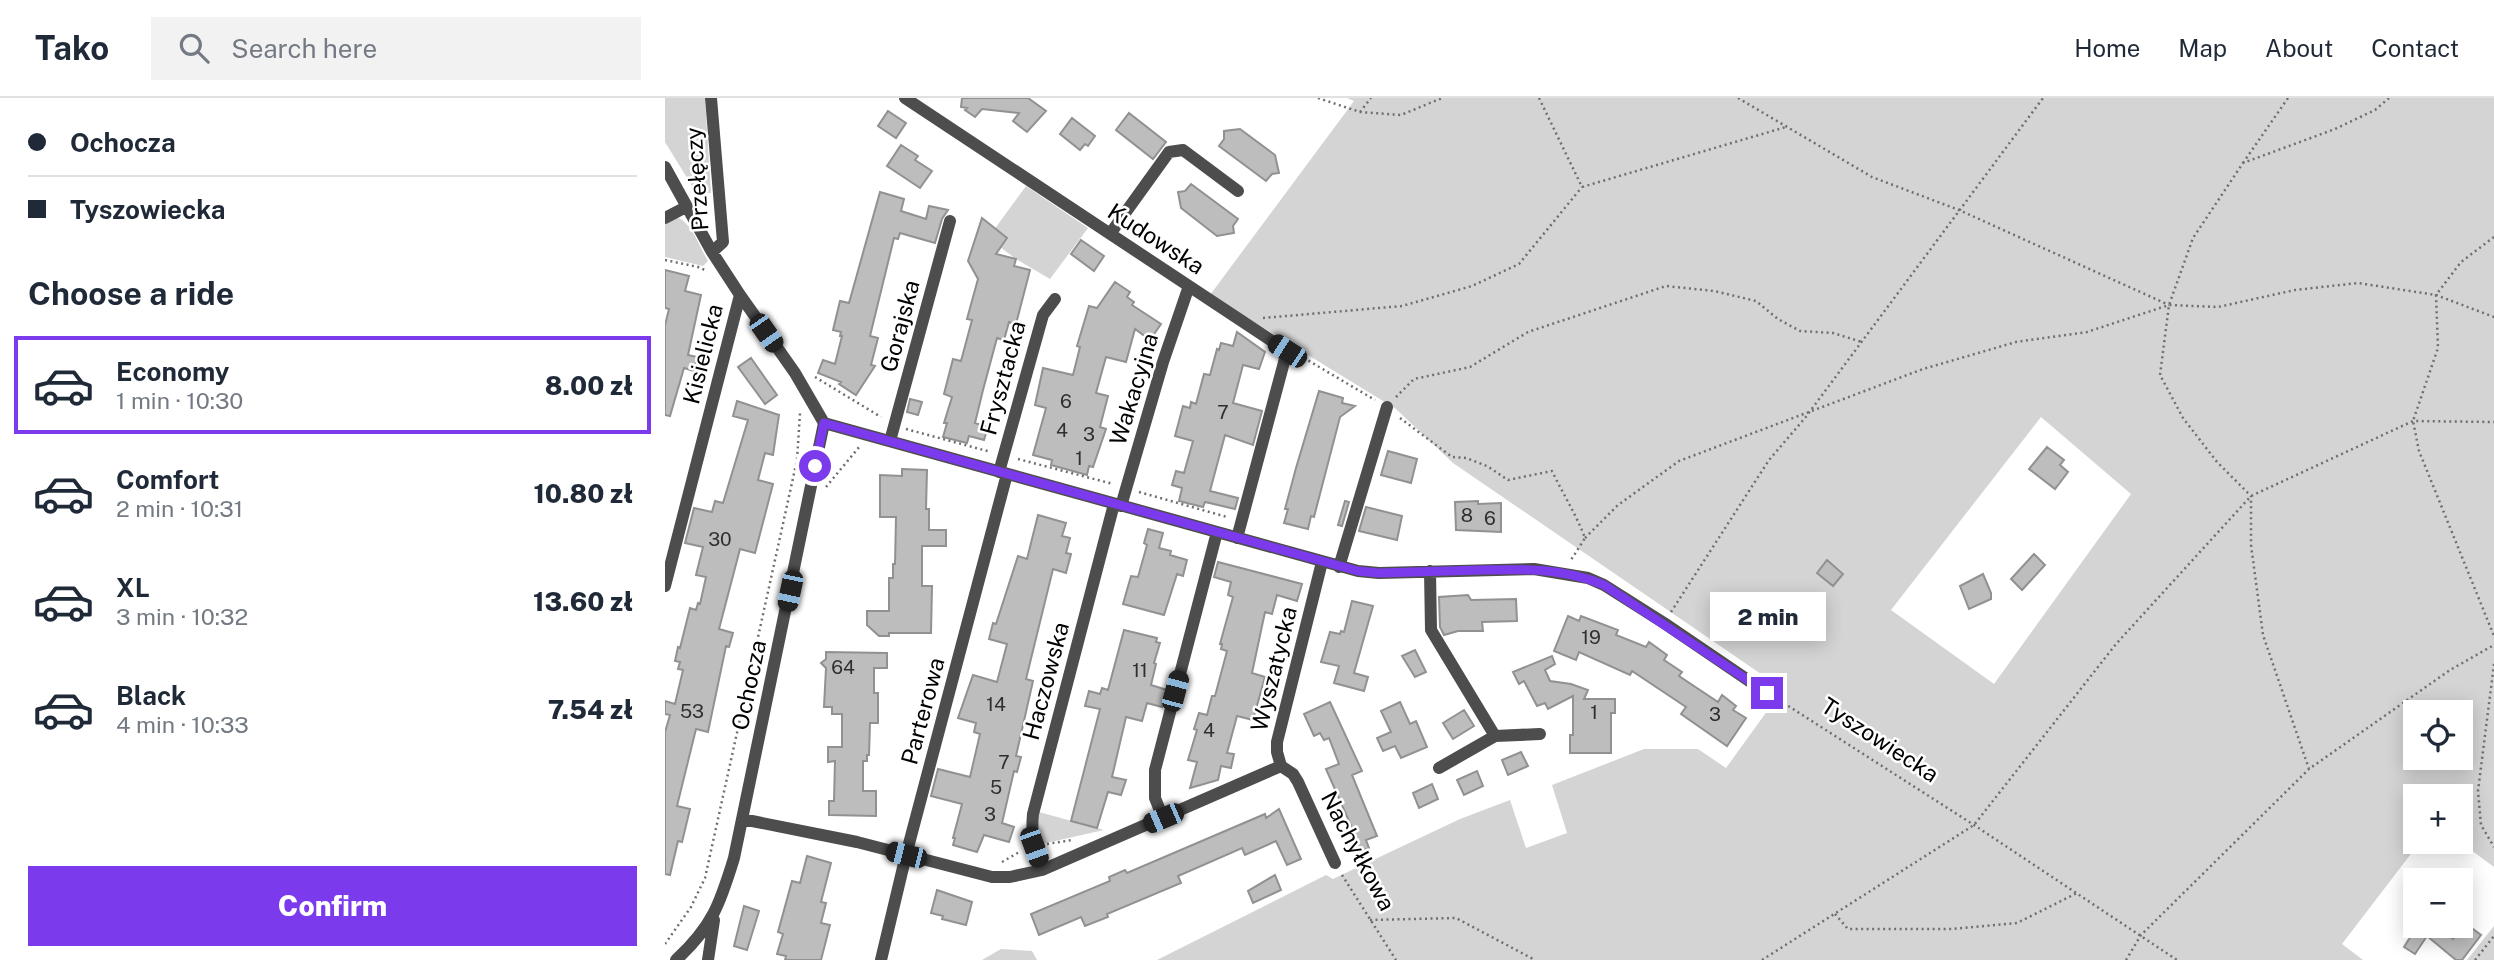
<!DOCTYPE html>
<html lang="en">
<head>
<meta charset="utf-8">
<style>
  body { margin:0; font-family:"Public Sans",sans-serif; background:#f2f2f3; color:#1f2937; height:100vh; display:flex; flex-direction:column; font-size:26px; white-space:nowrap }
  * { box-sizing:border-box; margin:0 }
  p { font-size:23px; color:#747a83 }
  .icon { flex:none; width:38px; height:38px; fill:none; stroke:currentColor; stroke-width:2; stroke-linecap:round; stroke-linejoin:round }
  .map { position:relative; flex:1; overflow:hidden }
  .panel { display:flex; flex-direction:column; background:#fff; width:665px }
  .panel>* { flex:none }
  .banner { display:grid; align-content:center; height:154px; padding:0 28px; background:#fff }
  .fabs { position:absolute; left:1738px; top:602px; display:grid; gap:14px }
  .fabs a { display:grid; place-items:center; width:70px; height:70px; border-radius:0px; background:#fff; box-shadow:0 4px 18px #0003; font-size:35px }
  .end { position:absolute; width:32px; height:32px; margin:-16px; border:9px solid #7c3aed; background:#fff; box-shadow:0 0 0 4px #fff }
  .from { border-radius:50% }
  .bubble { position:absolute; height:49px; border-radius:0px; background:#fff; box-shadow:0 4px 18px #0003; font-size:23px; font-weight:800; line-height:49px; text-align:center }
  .car { position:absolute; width:21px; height:42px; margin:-21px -10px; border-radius:9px; box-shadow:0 0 5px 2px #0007; background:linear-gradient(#222 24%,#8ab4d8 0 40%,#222 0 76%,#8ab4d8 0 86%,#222 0) }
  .banner b { display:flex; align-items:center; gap:24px; height:66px; font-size:26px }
  .banner b+b { border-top:2px solid #e0e1e3 }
  .banner i { width:18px; height:18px; background:#1f2937 }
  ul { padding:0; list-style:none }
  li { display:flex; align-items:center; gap:21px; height:98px; margin:0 14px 10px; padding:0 14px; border:4px solid transparent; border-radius:0px }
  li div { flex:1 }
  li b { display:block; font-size:26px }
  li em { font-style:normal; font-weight:800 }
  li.current { border-color:#7c3aed }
  li>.icon { width:63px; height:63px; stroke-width:1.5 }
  h2 { padding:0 28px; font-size:32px; line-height:84px }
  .primary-button { display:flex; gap:14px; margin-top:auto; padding:14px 28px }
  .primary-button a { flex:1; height:80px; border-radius:0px; background:#7c3aed; color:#fff; font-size:28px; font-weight:800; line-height:80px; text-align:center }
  header { display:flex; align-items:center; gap:42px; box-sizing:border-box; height:98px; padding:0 35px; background:#fff; border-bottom:2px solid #e0e1e3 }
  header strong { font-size:33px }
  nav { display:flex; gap:38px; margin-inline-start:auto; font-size:24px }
  .search { width:490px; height:63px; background:#f2f2f3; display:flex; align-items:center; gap:18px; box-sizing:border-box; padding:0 24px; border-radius:0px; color:#747a83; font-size:26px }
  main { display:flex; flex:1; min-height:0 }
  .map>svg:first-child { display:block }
  .green { fill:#d4d4d4; fill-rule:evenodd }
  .building { fill:#bdbdbd; stroke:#919191; stroke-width:2 }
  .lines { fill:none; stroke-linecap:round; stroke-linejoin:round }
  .path { stroke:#6f6f6f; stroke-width:2.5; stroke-dasharray:2 3.5; stroke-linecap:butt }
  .minor { stroke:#4d4d4d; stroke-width:12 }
  .route { stroke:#7c3aed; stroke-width:9 }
  .labels { text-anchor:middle; stroke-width:5; stroke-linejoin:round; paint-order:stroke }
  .number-label { font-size:19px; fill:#2f2f2f }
  .street-label { font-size:23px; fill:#000; stroke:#fff }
</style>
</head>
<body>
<header>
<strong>Tako</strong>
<div class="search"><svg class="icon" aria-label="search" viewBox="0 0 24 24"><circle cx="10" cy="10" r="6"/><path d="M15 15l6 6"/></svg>Search here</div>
<nav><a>Home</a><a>Map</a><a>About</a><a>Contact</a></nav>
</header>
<main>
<section class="panel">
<div class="banner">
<b><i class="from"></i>Ochocza</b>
<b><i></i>Tyszowiecka</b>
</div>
<h2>Choose a ride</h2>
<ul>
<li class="current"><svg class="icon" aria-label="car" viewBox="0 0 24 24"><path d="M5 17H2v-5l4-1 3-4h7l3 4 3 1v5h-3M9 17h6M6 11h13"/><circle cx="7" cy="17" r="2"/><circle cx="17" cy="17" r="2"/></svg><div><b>Economy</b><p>1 min · 10:30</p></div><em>8.00 zł</em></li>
<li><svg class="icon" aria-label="car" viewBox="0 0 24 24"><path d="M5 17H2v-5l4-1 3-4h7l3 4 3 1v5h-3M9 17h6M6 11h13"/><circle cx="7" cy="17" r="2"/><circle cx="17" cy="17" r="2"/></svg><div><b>Comfort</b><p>2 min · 10:31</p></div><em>10.80 zł</em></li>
<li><svg class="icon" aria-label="car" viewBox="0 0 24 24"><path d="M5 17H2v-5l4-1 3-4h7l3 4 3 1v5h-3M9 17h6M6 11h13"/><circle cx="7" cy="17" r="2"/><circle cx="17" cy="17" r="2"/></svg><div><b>XL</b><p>3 min · 10:32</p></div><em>13.60 zł</em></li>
<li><svg class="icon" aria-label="car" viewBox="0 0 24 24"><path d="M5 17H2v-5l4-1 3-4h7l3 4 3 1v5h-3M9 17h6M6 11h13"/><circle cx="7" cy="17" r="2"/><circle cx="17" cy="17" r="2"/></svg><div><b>Black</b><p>4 min · 10:33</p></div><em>7.54 zł</em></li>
</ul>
<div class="primary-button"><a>Confirm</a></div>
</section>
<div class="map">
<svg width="1829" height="862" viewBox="0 0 1829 862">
  <rect width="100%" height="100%" fill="#fff"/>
  <path class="green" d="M 0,0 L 40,0 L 46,95 L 32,96 L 0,44 Z
    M 682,0 L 1829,0 L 1829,769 L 1795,744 L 1796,698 L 1750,698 L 1750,744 L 1755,744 L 1677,846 L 1698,862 L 492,862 L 661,777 L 668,781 L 795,721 L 845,702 L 861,750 L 902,735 L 887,687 L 979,651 L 1033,651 L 1061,670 L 1118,591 L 788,365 L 731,311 L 545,197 L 689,3 ZM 1376,319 L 1466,396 L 1329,586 L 1226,512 ZM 1750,614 L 1796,614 L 1796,660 L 1750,660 Z
    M 361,88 L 423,130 L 385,181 L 351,161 L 323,140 Z
    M 12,119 C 27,125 35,150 43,163 L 38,168 L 0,159 L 0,124 Z
    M 374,714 L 439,732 L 372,747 Z
    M 1829,828 L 1829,862 L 1802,862 Z
    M 336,851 L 367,853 L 372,862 L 317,862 Z"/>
  <path class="building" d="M 297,0 L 363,0 L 381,13 L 362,34 L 348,23 L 354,15 L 317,11 L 310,19 L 300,12 L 302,10 L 296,9 Z
    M 223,13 L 241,25 L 231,40 L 213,28 Z
    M 464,15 L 501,44 L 488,61 L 451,32 Z
    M 407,20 L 430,38 L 423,48 L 420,46 L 415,52 L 395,36 Z
    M 575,31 L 610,57 L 614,75 L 607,76 L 601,83 L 554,48 L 559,41 L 559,33 Z
    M 236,47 L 253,58 L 250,62 L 267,73 L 255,90 L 222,68 Z
    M 526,86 L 573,121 L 568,128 L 569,135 L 552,138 L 516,110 L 513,94 L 520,93 Z
    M 215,94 L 239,101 L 236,113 L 261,121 L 264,108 L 283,112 L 277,121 L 270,145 L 235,135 L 233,141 L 229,140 L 205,238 L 213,240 L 206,267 L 210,268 L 191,297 L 174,286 L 176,284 L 153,275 L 158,262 L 170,266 L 177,238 L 175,238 L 176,234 L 168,232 L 175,203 L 184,205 Z
    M 317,120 L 342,140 L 331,156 L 351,161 L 349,168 L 365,172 L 351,226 L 344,224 L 339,242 L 332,240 L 318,292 L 310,325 L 323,329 L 319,342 L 304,338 L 302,345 L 278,339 L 282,325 L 279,325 L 287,299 L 279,296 L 288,261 L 296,263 L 307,222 L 302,221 L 313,181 L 303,163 Z
    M 416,142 L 439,158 L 429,173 L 406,156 Z
    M 0,172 L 24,178 L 20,193 L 36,197 L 23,257 L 32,259 L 29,273 L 19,270 L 5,318 L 0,317 L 0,227 L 4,211 L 0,210 Z
    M 450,184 L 465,194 L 462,199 L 469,204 L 467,207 L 496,226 L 485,242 L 470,231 L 461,264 L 441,259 L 431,295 L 443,298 L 435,329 L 441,331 L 428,369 L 424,368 L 422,377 L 386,367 L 387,362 L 368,357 L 381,310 L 370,307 L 378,270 L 408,277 L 415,249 L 412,248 L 424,208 L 432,210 Z
    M 572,234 L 600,254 L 594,271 L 578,267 L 568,305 L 597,313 L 588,347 L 560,337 L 545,393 L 573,400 L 570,411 L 540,404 L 538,409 L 514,403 L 517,390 L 507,387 L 511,373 L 519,375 L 528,343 L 510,338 L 518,308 L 525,310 L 526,304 L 531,306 L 539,276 L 545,277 L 552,251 L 554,252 L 556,245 L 568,248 Z
    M 86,260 L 112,297 L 100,306 L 73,269 Z
    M 654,293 L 678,300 L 677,305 L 690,308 L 675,319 L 649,419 L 646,418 L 643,431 L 619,425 L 623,411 L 620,411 L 631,370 Z
    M 245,301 L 257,304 L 253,317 L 242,314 Z
    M 72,303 L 114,317 L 108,357 L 100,355 L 93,382 L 108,386 L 90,455 L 75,451 L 54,531 L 68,535 L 64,549 L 61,548 L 43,634 L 31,631 L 12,708 L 25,711 L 17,744 L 13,743 L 5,777 L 0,776 L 0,634 L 5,617 L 0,616 L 0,603 L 10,606 L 18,572 L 13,571 L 15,564 L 10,563 L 13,549 L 15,550 L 25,510 L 31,512 L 33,505 L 35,506 L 41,479 L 31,477 L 38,449 L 20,445 L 29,410 L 47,414 L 50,403 L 58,405 L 83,322 L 68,318 Z
    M 1382,349 L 1399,362 L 1395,367 L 1403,374 L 1390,391 L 1364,371 Z
    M 723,353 L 752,361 L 746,385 L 716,377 Z
    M 237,371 L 262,372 L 261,411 L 264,411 L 264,432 L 281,432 L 281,448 L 257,448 L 257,488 L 267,488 L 266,535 L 224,535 L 224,538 L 214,538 L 202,527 L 202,513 L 224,513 L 224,480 L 228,480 L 228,466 L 230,466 L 231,419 L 215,419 L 215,377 L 237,378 Z
    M 680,403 L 684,404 L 677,428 L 673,427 Z
    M 813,403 L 813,406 L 836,405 L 836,434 L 791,432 L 790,404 Z
    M 701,409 L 737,418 L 732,442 L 694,433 Z
    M 373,417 L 401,425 L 397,438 L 405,440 L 401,455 L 406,456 L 401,475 L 388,471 L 361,581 L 368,583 L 351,658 L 356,659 L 352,674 L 349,673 L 337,725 L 349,729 L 344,744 L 319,737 L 312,754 L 288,747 L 290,740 L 288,740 L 297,706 L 266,698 L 273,671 L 305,679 L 315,636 L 309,634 L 311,625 L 293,620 L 308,577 L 332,584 L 342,546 L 324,541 L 328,525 L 331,526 L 353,458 L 362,461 Z
    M 483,431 L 498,435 L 494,450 L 506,453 L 505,457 L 522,462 L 518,478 L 512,476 L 499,517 L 458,506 L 466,478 L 473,479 L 482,447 L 479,445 Z
    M 1369,456 L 1380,467 L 1357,492 L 1346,481 Z
    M 1162,462 L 1178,476 L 1168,488 L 1152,475 Z
    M 553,464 L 637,486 L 632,503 L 612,497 L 607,516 L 600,514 L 587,575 L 600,579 L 588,622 L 572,618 L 562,655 L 569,656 L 566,670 L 556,668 L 553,682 L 525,690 L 532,664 L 523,662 L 532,632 L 529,631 L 534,615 L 542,617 L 547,598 L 550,598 L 562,553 L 556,551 L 557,546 L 555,546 L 568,499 L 563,497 L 566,484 L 549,479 Z
    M 1318,476 L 1326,495 L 1326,501 L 1304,511 L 1295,488 Z
    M 803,497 L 806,502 L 851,501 L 852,523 L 817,524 L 818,533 L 793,533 L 779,537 L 775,529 L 774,499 Z
    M 687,503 L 708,508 L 689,575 L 703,579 L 699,593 L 669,585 L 674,568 L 656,564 L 665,534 L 675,536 L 676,533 L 679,534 Z
    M 903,518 L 914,523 L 916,518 L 953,532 L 951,537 L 981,549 L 984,544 L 1002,557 L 999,562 L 1017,574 L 1014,578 L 1053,604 L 1057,597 L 1071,608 L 1068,612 L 1081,620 L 1062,648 L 1016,616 L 1021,609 L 967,573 L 965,577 L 914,554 L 911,562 L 889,553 Z
    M 459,532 L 492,540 L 491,544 L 495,545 L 489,565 L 491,566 L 486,587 L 502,592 L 497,609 L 482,605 L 477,623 L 461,619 L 447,679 L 461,682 L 456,697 L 443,694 L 432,730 L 406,723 L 435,611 L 420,608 L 424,593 L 435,596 L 437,590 L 443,592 Z
    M 750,552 L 761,574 L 750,579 L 737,558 Z
    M 161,554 L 222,555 L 222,570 L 209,570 L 209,595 L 213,595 L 213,625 L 205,625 L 204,657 L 202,657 L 202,663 L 198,663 L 198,693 L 211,693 L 211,718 L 164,717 L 164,703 L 169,703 L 170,663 L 163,664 L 163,649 L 177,649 L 177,616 L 167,616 L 167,609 L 159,609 L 161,570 L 156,565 L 161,561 Z
    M 887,558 L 890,566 L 880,572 L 885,583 L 906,586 L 923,592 L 919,601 L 950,601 L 950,615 L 946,615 L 946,655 L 905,655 L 905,637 L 908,637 L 908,598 L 883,611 L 880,605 L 872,608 L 859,583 L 854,586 L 848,574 Z
    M 665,604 L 697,673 L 687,677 L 712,738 L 701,742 L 704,750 L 690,756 L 683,742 L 691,739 L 661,671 L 674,666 L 664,640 L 659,642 L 655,635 L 649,638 L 639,616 Z
    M 735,604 L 745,626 L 751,623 L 762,649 L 736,660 L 730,648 L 718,653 L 712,640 L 726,634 L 716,613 Z
    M 799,612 L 809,628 L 788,641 L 778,625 Z
    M 856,654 L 863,668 L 843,677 L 837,662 Z
    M 812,673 L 818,688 L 799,697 L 792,682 Z
    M 767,686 L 773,701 L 754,710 L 748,695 Z
    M 614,711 L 636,761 L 622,767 L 611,743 L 580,757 L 577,750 L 513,778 L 516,785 L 442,816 L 443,819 L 420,828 L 416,819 L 374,837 L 366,816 L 445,783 L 444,779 L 460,772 L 462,775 L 600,716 L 601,720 Z
    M 142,758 L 166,765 L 156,804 L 161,805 L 156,825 L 165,827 L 156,862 L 120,862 L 121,858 L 112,856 L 118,836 L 113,834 L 127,783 L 135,785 Z
    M 610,777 L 616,792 L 588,805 L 583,793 Z
    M 272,792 L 307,804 L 301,827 L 277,821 L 278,818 L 266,815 Z
    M 79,808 L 94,813 L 82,852 L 69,848 Z
    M 1800,825 L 1816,837 L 1797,862 L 1791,862 L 1762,838 L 1750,856 L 1739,849 L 1751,830 L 1749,828 L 1769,828 L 1788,841 Z"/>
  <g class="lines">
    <path class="path" d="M 653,0 L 695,14 L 736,17 L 777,0
      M 874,0 L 917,89 L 1121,29
      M 1073,0 L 1207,79 L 1294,112 L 1504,207
      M 1724,0 L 1710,12 L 1670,31 L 1578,65 L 1528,140 L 1504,207 L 1495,277 L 1518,320 L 1552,364 L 1586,398 L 1586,447 L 1598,537 L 1644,671 L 1785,572 L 1829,547
      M 695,14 L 706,0
      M 1578,65 L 1623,0
      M 1829,139 L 1796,164 L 1771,197 L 1773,250 L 1748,323 L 1754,353 L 1829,538
      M 0,162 L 33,169 L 42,173
      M 598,220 L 737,208 L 807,188 L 854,166 L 917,89
      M 634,257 L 710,302
      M 150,279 L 216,319
      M 731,299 L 749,281 L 805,269 L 863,234 L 1001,188 L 1049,193 L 1091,203 L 1113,221 L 1135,233 L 1168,235 L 1197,244
      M 735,320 L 787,359 L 801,360 L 822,368 L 843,382 L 887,373 C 898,396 911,416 920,440 L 906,462
      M 241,331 L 326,354
      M 353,361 L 448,386
      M 161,389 L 195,348
      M 474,394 L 562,419
      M 920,440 L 953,407 L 1014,363 L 1258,271 L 1351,244 L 1422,234 L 1504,207 L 1553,209 L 1630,192 L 1693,185 L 1771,197 L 1829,219
      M 1006,514 L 1104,362 L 1140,320 L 1378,0
      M 1829,566 L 1813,693 L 1816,727 L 1829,749
      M 1114,602 L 1309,727 L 1512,862
      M 382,746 L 407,742
      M 337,764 L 356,753
      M 677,777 L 731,862
      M 1170,816 L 1183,831 L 1287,831 L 1352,825 L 1412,795
      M 705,822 L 791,820 L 870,862
      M 0,846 L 26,809 L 40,780 L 132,362 L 135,315
      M 1097,862 L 1309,727 L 1451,546 L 1586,398 L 1748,323 L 1829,324
      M 1461,862 L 1476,837 L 1644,671
      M 1810,862 L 1829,838"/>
    <path class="minor" d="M 46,0 L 58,144 L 47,154
      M 240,0 L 622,253 L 572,440
      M 0,69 L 47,154 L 75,197 L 130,275 L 159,325 L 693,473 L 714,475 L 869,471 L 923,480 L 939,487 L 999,525 L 1102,595
      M 0,120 L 21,109
      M 445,136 L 504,54 L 518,52 L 573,93
      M 225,343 L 285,123
      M 334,374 L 378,217 L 390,201
      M 456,408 L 498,264 L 524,188
      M 674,469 L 722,309
      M 765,473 L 766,532 L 830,638
      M 0,488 L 75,197
      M 616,668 L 628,676 L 633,684 L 670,765
      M 774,670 L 830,638 L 875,636
      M 498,720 L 490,700 L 490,672 L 552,434
      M 77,721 L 192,744 L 327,779 L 345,779 L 377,772 L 616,668 L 612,654 L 612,644 L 657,464
      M 377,772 C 369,752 366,737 368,716 L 449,406
      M 11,862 C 47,829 55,806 69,760 L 159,325
      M 43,862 L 49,822
      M 216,862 L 241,757 L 342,376"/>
  </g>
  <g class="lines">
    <path class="route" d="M 150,368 L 159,325 L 693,473 L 714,475 C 748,474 783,473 817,472 C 859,471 899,470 939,487 L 1102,595"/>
  </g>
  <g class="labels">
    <g class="number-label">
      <text x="401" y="310">6</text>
      <text x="558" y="321">7</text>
      <text x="397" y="339">4</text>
      <text x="424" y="343">3</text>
      <text x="414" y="367">1</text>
      <text x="802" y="424">8</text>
      <text x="825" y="427">6</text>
      <text x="55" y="448">30</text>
      <text x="926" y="546">19</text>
      <text x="178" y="576">64</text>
      <text x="475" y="579">11</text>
      <text x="331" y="613">14</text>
      <text x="27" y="620">53</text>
      <text x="929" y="621">1</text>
      <text x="1050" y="623">3</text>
      <text x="544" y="639">4</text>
      <text x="339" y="671">7</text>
      <text x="331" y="696">5</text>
      <text x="325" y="723">3</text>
    </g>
    <g class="street-label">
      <text transform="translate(32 81) rotate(-94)" y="8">Przełęczy</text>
      <text transform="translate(491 141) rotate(33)" y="8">Kudowska</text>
      <text transform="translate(235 228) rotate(-75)" y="8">Gorajska</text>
      <text transform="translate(38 256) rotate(-76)" y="8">Kisielicka</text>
      <text transform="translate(338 280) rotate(-75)" y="8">Frysztacka</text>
      <text transform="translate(469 291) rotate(-73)" y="8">Wakacyjna</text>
      <text transform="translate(609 571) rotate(-76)" y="8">Wyszatycka</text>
      <text transform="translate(381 583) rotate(-75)" y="8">Haczowska</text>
      <text transform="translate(84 587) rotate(-78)" y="8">Ochocza</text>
      <text transform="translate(258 613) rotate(-75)" y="8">Parterowa</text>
      <text transform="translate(1215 642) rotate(33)" y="8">Tyszowiecka</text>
      <text transform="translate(693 753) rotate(62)" y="8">Nachyłkowa</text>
    </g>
  </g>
</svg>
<div class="fabs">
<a><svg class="icon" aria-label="locate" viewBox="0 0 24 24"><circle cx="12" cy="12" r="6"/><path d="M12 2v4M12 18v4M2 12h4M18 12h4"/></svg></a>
<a>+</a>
<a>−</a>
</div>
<i class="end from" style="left:150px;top:368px"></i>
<i class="end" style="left:1102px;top:595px"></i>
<div class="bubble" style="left:1045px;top:494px;width:116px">2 min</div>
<i class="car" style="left:101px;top:235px;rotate:145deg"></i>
<i class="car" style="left:622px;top:253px;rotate:303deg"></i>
<i class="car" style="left:125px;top:493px;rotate:192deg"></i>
<i class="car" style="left:510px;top:593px;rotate:15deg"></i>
<i class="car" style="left:498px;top:720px;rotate:247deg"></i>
<i class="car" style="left:369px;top:749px;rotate:160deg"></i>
<i class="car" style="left:241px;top:757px;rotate:284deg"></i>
</div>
</main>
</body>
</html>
